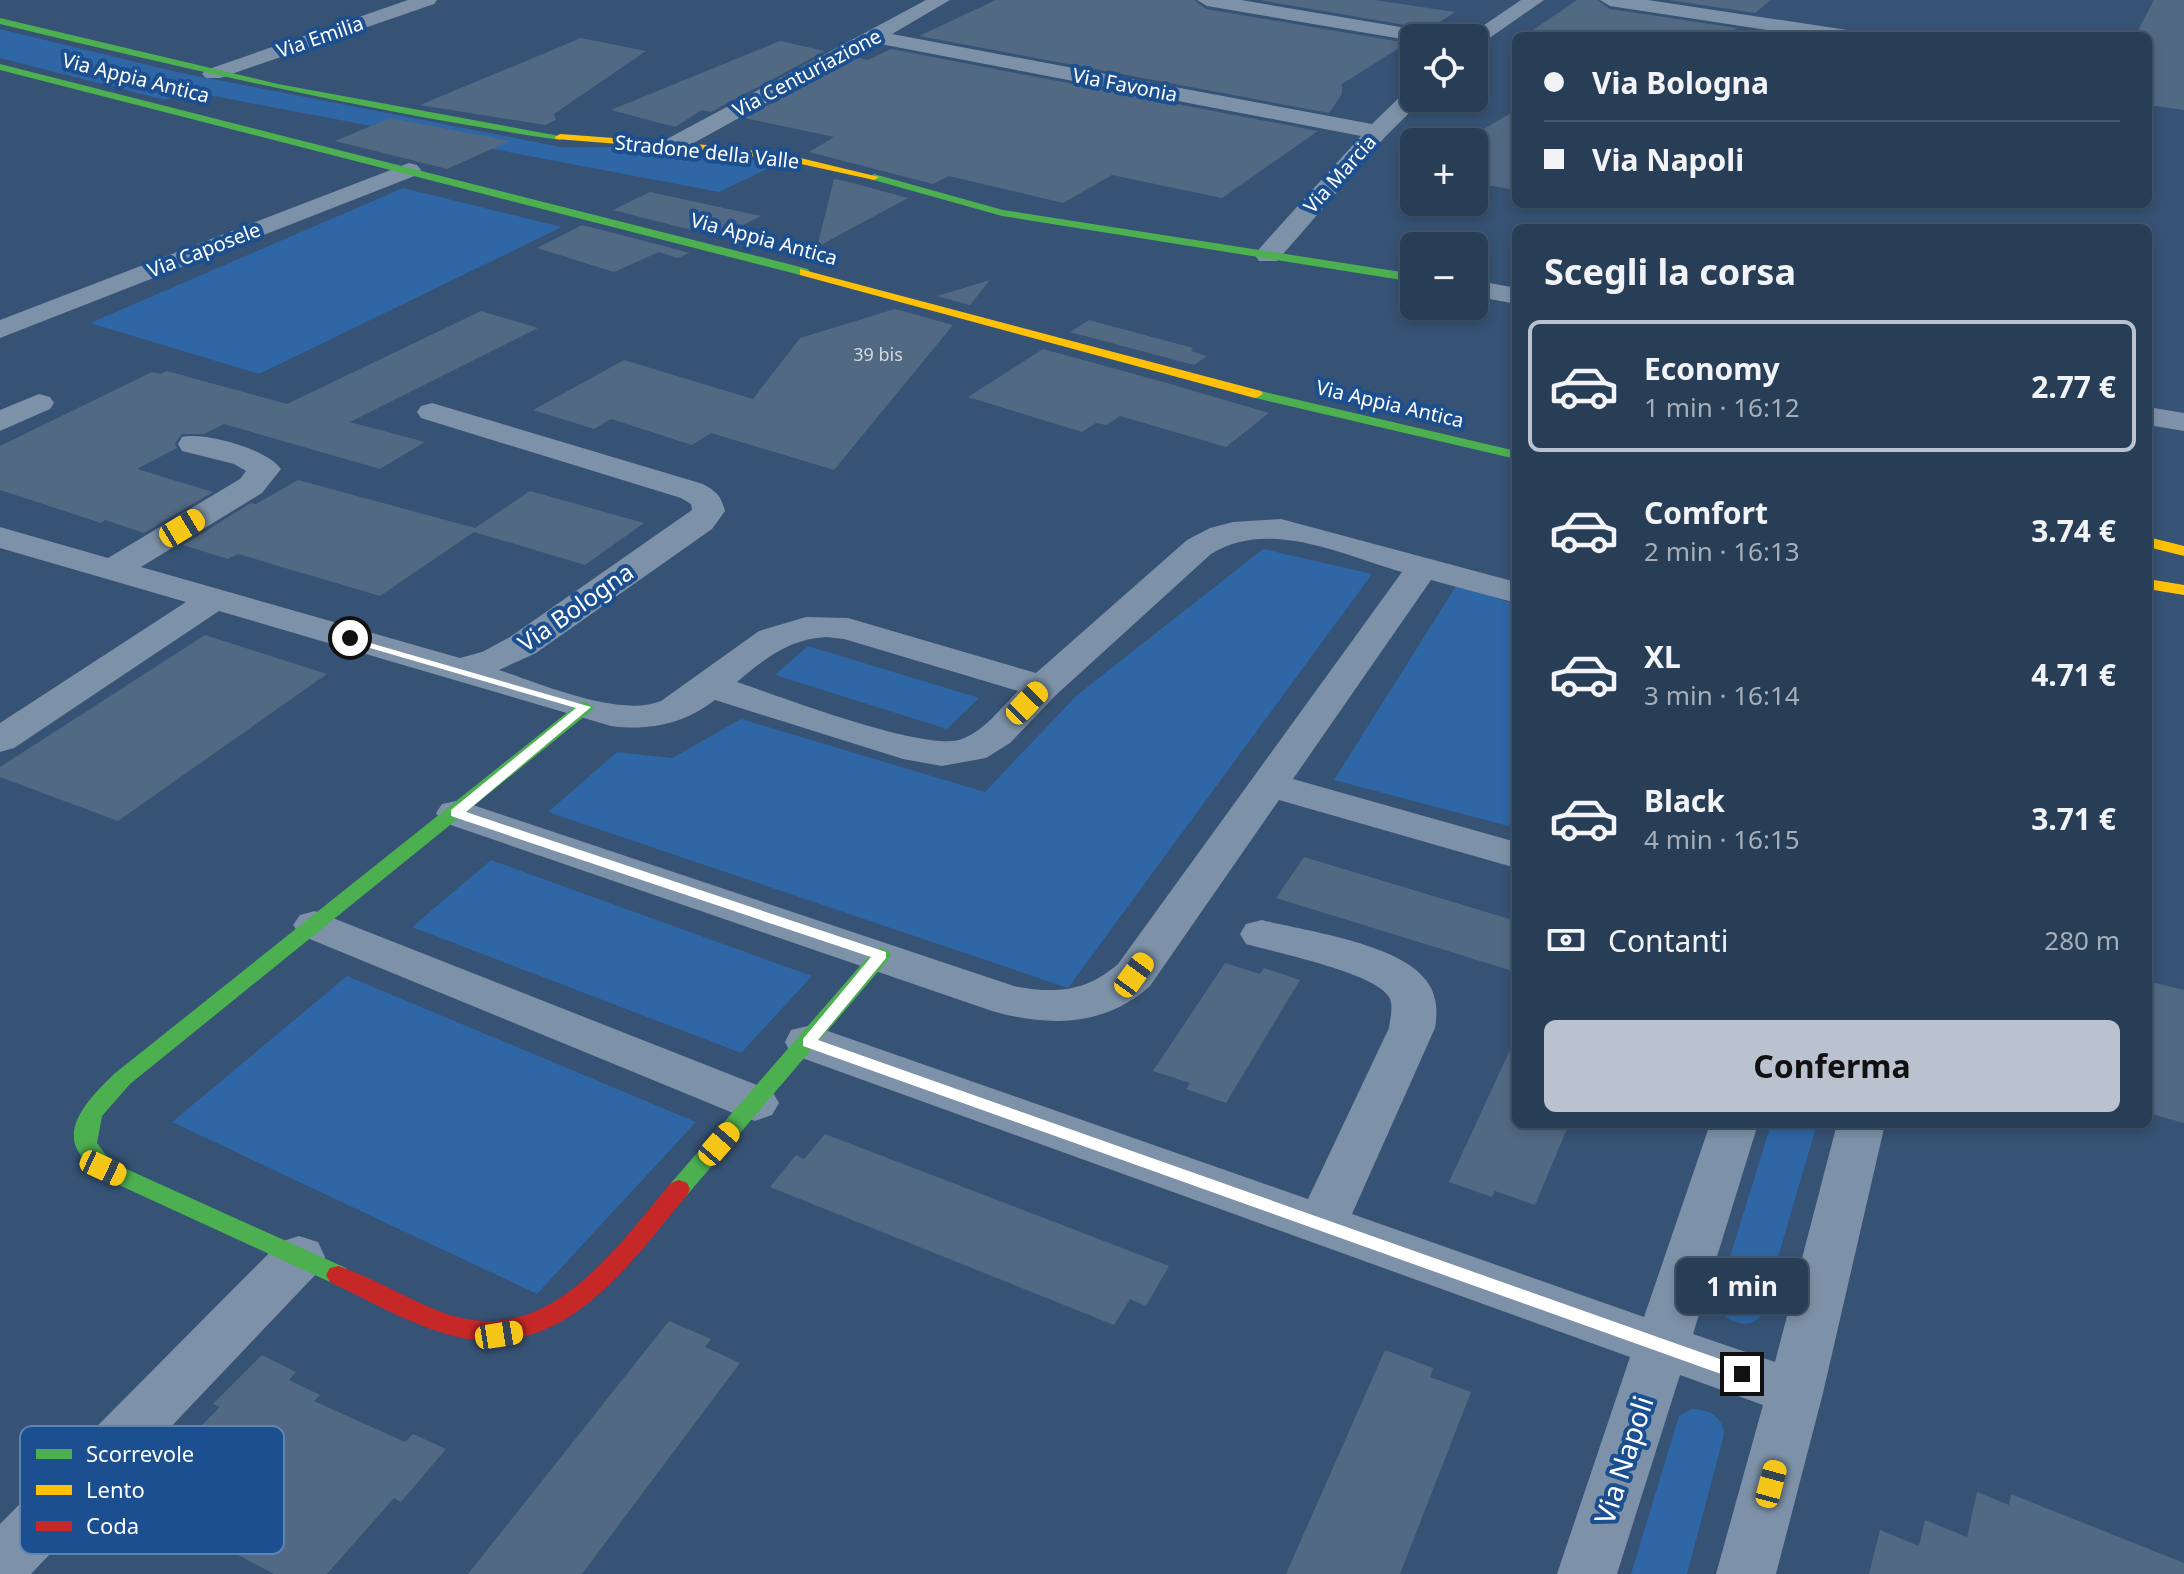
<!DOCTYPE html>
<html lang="it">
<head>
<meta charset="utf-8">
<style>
  body { margin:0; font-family:"Noto Sans",sans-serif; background:#30455d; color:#f1f3f6; height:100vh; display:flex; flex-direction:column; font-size:30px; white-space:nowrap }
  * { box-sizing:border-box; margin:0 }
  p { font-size:26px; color:#a5aeba }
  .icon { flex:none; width:44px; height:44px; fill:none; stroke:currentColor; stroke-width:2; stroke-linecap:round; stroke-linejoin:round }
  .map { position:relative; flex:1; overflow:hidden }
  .sheet { position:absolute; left:1512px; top:224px; width:640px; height:904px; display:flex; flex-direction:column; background:#283e57; border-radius:12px; box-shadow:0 4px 12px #0003,0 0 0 2px #44576d }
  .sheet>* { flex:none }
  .hud { position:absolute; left:1512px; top:32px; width:640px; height:176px; border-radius:12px; box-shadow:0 4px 12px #0003,0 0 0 2px #44576d; display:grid; align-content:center; height:176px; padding:0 32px; background:#283e57 }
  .tools { position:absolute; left:1400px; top:24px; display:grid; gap:16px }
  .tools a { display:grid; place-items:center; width:88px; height:88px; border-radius:12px; background:#283e57; box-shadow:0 4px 12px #0003,0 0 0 2px #44576d; font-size:40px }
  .end { position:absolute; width:36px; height:36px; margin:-18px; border:10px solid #fff; background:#111; box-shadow:0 0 0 4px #111 }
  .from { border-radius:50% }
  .bubble { position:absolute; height:56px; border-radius:12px; background:#283e57; box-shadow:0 4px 12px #0003,0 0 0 2px #44576d; font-size:26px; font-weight:700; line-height:56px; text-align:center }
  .car { position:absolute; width:24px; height:48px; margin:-24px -12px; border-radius:10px; box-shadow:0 0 6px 2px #0007; background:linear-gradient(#f5c518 24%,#345 0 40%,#f5c518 0 76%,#345 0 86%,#f5c518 0) }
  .hud b { display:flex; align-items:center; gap:28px; height:76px; font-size:30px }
  .hud b+b { border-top:2px solid #44576d }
  .hud i { width:20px; height:20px; background:#f1f3f6 }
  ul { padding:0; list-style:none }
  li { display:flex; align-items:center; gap:24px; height:132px; margin:0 16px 12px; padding:0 16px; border:4px solid transparent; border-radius:12px }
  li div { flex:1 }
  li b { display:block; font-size:30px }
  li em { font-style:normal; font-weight:700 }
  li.current { border-color:#b9c2ce }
  li>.icon { width:72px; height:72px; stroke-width:1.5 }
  h2 { padding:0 32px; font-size:36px; line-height:96px }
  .pay { display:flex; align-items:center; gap:20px; height:88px; padding:0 32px; font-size:30px }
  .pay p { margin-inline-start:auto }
  .cta { display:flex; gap:16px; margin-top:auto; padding:16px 32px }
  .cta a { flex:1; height:92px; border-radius:12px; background:#b9c2ce; color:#111; font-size:32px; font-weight:700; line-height:92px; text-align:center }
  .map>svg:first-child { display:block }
  .green { fill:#2f66a5 }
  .building { fill:#526984 }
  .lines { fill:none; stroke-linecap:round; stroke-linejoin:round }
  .street { fill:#7d92a8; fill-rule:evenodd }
  .fast { fill:#4caf50; fill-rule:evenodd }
  .slow { fill:#ffc107; fill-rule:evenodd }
  .jam { fill:#c62828; fill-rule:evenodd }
  .route { fill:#fff }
  .labels { text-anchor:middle; stroke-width:8; stroke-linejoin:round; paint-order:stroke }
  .far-number-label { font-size:18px; fill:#d4dae0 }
  .far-street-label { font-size:20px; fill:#fff; stroke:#1b4f8f }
  .street-label { font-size:24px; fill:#fff; stroke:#1b4f8f }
  .near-street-label { font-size:28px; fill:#fff; stroke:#1b4f8f }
  .key { fill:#1b4f8f; stroke:#5f84b1; stroke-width:2 }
  .key-label { font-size:22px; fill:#fff }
</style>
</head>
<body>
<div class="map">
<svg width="2184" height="1574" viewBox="0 0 2184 1574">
  <rect width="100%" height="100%" fill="#365274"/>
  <path class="green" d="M 0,29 L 177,72 L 561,147 L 626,147 L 780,163 L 719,192 L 187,91 L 165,100 L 0,58 Z
    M 403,188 L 562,227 L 259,374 L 90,323 Z
    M 1263,549 L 1372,574 L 1068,988 L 548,812 L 617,752 L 672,758 L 741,719 L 985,792 L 1077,695 Z
    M 1456,586 L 1516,604 L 1516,828 L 1334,780 Z
    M 808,646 L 979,698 L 947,729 L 775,675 Z
    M 491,860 L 812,976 L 741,1053 L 412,927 Z
    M 347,976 L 696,1122 L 537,1294 L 172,1122 Z
    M 1771,1124 L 1817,1124 L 1761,1315 C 1752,1329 1735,1324 1723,1315 L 1717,1299 Z
    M 1691,1409 C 1709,1409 1723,1416 1724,1435 L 1687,1574 L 1631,1574 L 1679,1416 Z"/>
  <path class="building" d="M 996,0 L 1194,0 L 1206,9 L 1407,43 L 1342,84 L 1342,94 L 1329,113 L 919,36 Z
    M 1259,0 L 1375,0 L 1455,12 L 1429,29 Z
    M 1577,0 L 1597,0 L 1610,9 L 1737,28 L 1728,36 L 1524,36 Z
    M 1668,0 L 1771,0 L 1755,13 Z
    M 2154,0 L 2184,0 L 2184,110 L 2148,105 L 2148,36 L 2135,36 Z
    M 581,38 L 646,51 L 554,114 L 556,120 L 545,125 L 420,105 Z
    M 780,41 L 825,51 L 711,112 L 702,110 L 675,127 L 611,110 Z
    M 891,49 L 1318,131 L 1222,198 L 1112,175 L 1063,203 L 949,176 L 933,184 L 809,152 L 834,137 L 744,118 L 856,57 L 868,60 Z
    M 1516,110 L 1516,190 L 1474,183 L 1474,142 L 1462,142 Z
    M 390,118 L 505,140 L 510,141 L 447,169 L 335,141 Z
    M 834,179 L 849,182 L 908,198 L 817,247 Z
    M 650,192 L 761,216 L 719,237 L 613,210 Z
    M 582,225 L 664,246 L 689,253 L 678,258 L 659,252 L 614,272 L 537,248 Z
    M 990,280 L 970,305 L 937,296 Z
    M 895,309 L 953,325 L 834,470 L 711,433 L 692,445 L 611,419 L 594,429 L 533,410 L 624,360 L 753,399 L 800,338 Z
    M 481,311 L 538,328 L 350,422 L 425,442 L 380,469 L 224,424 L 204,434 L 182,434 L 175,443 L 177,448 L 137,469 L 213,492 L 144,533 L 105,520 L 101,523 L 0,490 L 0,446 L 152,372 L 160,374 L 167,371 L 287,404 Z
    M 1089,320 L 1193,348 L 1191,351 L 1207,356 L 1194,365 L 1070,332 Z
    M 1043,349 L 1167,383 L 1269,413 L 1226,447 L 1120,416 L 1106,425 L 1096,423 L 1082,432 L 968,397 Z
    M 298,480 L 475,528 L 530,491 L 644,523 L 585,565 L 474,532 L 380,596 L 238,554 L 228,559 L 183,545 L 251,503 L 256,504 Z
    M 205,635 L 327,674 L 118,821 L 0,777 L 0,767 Z
    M 1304,857 L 1516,921 L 1516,972 L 1276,898 Z
    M 1225,963 L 1260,974 L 1264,968 L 1300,980 L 1226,1103 L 1186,1089 L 1190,1083 L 1153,1071 Z
    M 2148,981 L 2184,990 L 2184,1123 L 2148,1113 Z
    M 1516,1037 L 1516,1124 L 1569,1124 L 1535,1205 L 1495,1191 L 1492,1197 L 1449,1182 Z
    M 825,1134 L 1169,1266 L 1146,1306 L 1130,1299 L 1114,1325 L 770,1187 L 796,1155 L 804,1159 Z
    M 669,1321 L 711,1339 L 705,1347 L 740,1363 L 582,1574 L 468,1574 Z
    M 1385,1350 L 1433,1368 L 1430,1377 L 1471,1392 L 1400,1574 L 1286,1574 Z
    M 262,1355 L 296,1372 L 289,1380 L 320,1395 L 314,1401 L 405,1442 L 413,1434 L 446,1449 L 401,1502 L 394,1498 L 327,1574 L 274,1574 L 185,1527 L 169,1544 L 142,1531 L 131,1542 L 88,1518 L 150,1455 L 165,1462 L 220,1407 L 213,1404 Z
    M 1977,1492 L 2009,1505 L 2011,1494 L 2184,1563 L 2184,1574 L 1869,1574 L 1880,1530 L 1919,1546 L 1925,1520 L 1967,1537 Z"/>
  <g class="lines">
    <path class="street" d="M 408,0 L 437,0 L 434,4 L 220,78 L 206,78 L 202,74 L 206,70 Z
      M 926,0 L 950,0 L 892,34 L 1372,124 L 1406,91 L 1414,89 L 1414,98 L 1424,98 L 1385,137 L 1277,261 L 1259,261 L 1255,255 L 1259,249 L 1361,136 L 875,43 L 681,150 L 665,150 L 661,145 L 665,140 Z
      M 1197,0 L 1241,0 L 1430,32 L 1440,38 L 1414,38 L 1414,41 L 1207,6 Z
      M 1521,0 L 1544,0 L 1481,44 L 1474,46 L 1474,38 L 1465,38 Z
      M 1600,0 L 1648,0 L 1847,30 L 1857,36 L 1807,36 L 1610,6 Z
      M 409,163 L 417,165 L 421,170 L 417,175 L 0,338 L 0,320 Z
      M 1474,280 L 1516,288 L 1516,304 L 1474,296 Z
      M 39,394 L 50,397 L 54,403 L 50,409 L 0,431 L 0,410 Z
      M 432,403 L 703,484 C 717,492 721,496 725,511 L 712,529 L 536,653 L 499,670 C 541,684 620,718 661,701 L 759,631 L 806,617 L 848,618 L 1036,673 L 1187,540 L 1210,528 L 1233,522 L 1281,519 L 1516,582 L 1516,603 L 1431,580 L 1293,779 L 1516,842 L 1516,868 L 1279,800 L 1150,986 C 1105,1027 1048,1027 992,1011 L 442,822 L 436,813 L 442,804 L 456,801 L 470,804 L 1014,986 C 1055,994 1086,992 1118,964 L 1402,572 C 1342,555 1269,518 1211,554 L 1056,695 L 1010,743 L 986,758 L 942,766 L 903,759 L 715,700 C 683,724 650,731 611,726 L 219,611 L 14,748 L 0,752 L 0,723 L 186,602 L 0,548 L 0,527 L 108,558 L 240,479 L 246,471 L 234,464 L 182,451 L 178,444 L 182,437 C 205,432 267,449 281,469 L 262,493 L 141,567 L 460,658 L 482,652 L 510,637 L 692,510 L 691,504 L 681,498 L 421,418 L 417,412 L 421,406 ZM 826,637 L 844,639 L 1018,691 C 1001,708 984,731 962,739 C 927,753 779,696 737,682 C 764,659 789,639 826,637 Z
      M 2148,407 L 2184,413 L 2184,431 L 2148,425 Z
      M 315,911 L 772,1091 L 779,1103 L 772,1115 L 755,1121 L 738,1115 L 300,935 L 293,925 L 300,915 Z
      M 1262,920 C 1306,931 1398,943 1426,980 C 1437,995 1438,1010 1435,1028 L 1352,1214 L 1644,1317 L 1710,1124 L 1758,1124 L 1693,1334 L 1775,1362 L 1837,1124 L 1885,1124 L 1823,1393 L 1776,1574 L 1716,1574 L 1763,1405 L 1680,1375 L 1617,1574 L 1557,1574 L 1630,1357 L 791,1054 L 785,1042 L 791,1030 L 808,1026 L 825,1030 L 1308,1199 L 1389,1028 C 1390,1019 1394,1005 1389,997 C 1376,973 1274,952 1246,944 L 1240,934 L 1246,924 Z
      M 299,1236 L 318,1242 L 325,1257 L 318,1272 L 31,1574 L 0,1574 L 0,1524 L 280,1242 Z"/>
    <path class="fast" d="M 0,18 L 278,84 L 565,137 L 560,140 C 371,112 186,69 0,24 Z
      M 0,64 L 808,269 L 810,272 L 800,275 L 0,70 Z
      M 874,174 L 1003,210 L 1414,274 L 1414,282 L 1002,216 L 870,179 L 869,177 Z
      M 1256,390 L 1516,451 L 1516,459 L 1251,397 L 1251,391 Z
      M 585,702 L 594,707 L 591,711 L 130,1084 L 102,1116 L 97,1143 L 111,1162 L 346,1268 L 350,1275 L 346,1282 L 338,1284 L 330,1282 L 95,1174 C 89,1165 80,1156 76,1147 C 65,1120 98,1090 114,1074 L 579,703 Z
      M 881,948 L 888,950 L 891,955 L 888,960 L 687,1195 L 679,1198 L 671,1195 L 668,1189 L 671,1183 L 874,950 Z"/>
    <path class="slow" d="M 560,134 L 720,146 L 792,156 L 879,177 L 874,180 L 792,162 L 720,152 L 556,139 L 555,137 Z
      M 800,269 L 1261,391 L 1263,394 L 1256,398 L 1251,397 L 800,275 Z
      M 2148,537 L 2184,546 L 2184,556 L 2148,547 Z
      M 2148,579 L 2184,585 L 2184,595 L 2148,589 Z"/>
    <path class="jam" d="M 679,1180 L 687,1183 L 690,1189 L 687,1195 C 624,1271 559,1367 446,1334 C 405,1322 368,1300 330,1282 L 326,1275 L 330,1268 L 338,1266 C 375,1278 408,1300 444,1313 C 548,1350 613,1251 671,1183 Z"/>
  </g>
  <path class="route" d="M 346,636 L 591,707 L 466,812 L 886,952 L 886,958 L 818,1040 L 1748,1369 L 1751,1374 L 1748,1379 L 1735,1379 L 803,1046 L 803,1039 L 871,957 L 451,816 L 451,810 L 576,708 L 346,641 Z"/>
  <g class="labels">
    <g class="far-number-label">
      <text x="878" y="361">39 bis</text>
    </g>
    <g class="far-street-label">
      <text transform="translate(320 37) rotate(-19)" y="7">Via Emilia</text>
      <text transform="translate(807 73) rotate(-28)" y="7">Via Centuriazione</text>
      <text transform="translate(136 78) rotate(14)" y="7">Via Appia Antica</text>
      <text transform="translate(1125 85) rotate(11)" y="7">Via Favonia</text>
      <text transform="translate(707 152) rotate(6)" y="7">Stradone della Valle</text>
      <text transform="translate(1340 174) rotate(-48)" y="7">Via Marcia</text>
      <text transform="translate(764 239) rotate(15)" y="7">Via Appia Antica</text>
      <text transform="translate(204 250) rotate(-21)" y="7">Via Caposele</text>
      <text transform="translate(1390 404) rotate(13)" y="7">Via Appia Antica</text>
    </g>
    <g class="street-label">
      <text transform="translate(576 608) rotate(-35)" y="8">Via Bologna</text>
    </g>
    <g class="near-street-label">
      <text transform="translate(1624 1460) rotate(-72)" y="10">Via Napoli</text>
    </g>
  </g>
  <rect x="20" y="1426" width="264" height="128" rx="12" class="key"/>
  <rect x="36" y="1449" width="36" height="10" fill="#4caf50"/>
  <rect x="36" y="1485" width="36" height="10" fill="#ffc107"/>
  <rect x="36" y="1521" width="36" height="10" fill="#c62828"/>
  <g class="key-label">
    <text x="86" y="1462">Scorrevole</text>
    <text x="86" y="1498">Lento</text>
    <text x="86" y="1534">Coda</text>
  </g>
</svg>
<div class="tools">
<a><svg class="icon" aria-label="locate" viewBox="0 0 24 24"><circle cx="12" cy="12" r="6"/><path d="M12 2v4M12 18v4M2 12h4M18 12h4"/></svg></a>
<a>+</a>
<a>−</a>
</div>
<i class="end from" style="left:350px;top:638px"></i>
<i class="end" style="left:1742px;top:1374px"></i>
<div class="bubble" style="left:1676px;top:1258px;width:132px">1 min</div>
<i class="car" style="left:182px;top:528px;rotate:59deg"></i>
<i class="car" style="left:1027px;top:703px;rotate:44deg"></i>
<i class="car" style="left:1134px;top:975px;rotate:36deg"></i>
<i class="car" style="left:719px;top:1144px;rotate:41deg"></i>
<i class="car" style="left:103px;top:1168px;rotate:115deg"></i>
<i class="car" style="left:499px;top:1335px;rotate:81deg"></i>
<i class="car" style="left:1771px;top:1484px;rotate:15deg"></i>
<div class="hud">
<b><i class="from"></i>Via Bologna</b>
<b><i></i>Via Napoli</b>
</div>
<section class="sheet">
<h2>Scegli la corsa</h2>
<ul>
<li class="current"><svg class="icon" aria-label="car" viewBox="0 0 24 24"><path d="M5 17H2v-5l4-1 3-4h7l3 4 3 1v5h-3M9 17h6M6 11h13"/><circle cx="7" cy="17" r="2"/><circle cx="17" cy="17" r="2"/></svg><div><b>Economy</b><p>1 min · 16:12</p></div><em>2.77 €</em></li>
<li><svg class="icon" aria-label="car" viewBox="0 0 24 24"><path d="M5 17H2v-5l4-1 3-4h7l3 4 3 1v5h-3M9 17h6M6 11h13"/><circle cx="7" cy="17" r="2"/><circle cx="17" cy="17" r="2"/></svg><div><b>Comfort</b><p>2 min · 16:13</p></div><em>3.74 €</em></li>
<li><svg class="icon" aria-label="car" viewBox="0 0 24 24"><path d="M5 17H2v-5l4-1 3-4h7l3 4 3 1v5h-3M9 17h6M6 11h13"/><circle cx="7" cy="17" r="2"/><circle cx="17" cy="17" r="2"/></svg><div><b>XL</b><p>3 min · 16:14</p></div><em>4.71 €</em></li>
<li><svg class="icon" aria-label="car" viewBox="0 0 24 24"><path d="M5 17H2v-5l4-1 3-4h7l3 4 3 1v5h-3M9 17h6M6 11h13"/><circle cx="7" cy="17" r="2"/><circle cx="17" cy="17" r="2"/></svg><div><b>Black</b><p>4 min · 16:15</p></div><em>3.71 €</em></li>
</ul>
<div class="pay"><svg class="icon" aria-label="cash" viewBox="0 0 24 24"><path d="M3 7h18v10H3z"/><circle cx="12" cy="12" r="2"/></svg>Contanti<p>280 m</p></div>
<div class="cta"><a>Conferma</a></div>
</section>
</div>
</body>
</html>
